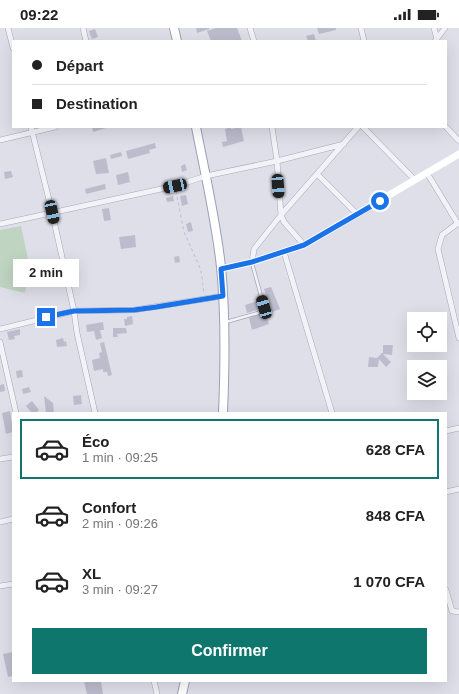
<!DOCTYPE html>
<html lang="fr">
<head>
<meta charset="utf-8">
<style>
  body { margin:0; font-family:Arial,sans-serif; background:#f2f2f2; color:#222; height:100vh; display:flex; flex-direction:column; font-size:15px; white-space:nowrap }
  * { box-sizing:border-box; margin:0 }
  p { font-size:13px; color:#767676 }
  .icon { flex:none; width:22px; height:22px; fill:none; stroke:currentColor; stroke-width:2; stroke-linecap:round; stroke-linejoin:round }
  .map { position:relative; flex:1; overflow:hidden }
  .panel { position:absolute; left:12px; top:384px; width:435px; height:270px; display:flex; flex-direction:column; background:#fff; border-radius:0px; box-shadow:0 4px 16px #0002 }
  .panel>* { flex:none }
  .guide { position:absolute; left:12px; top:12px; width:435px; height:88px; border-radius:0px; box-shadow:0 4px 16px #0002; display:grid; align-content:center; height:88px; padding:0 20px; background:#fff }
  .controls { position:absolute; left:407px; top:284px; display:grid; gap:8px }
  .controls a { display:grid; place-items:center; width:40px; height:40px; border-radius:0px; background:#fff; box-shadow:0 4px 16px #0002; font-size:20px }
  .end { position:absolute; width:18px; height:18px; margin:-9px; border:5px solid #1a73e8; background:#fff; box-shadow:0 0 0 2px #fff }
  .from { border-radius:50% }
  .bubble { position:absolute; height:28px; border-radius:0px; background:#fff; box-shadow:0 4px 16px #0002; font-size:13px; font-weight:700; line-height:28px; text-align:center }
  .car { position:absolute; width:12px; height:24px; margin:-12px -6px; border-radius:5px; box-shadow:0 0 3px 1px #0007; background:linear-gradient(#222 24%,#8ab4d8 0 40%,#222 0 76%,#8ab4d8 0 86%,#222 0) }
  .guide b { display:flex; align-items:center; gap:14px; height:38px; font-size:15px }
  .guide b+b { border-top:1px solid #e0e0e0 }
  .guide i { width:10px; height:10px; background:#222 }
  ul { padding:7px 0 0; list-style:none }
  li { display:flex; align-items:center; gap:12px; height:60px; margin:0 8px 6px; padding:0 12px; border:2px solid transparent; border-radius:0px }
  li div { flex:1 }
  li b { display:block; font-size:15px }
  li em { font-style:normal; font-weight:700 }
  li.selected { border-color:#0f766e }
  li>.icon { width:36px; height:36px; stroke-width:1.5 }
  .primary-button { display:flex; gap:8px; margin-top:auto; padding:8px 20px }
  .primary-button a { flex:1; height:46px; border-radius:0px; background:#0f766e; color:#fff; font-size:16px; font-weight:700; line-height:46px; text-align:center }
  .status { display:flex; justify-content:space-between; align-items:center; height:28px; padding:0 20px; background:#fff; direction:ltr }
  .status svg { height:11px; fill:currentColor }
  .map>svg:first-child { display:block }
  .green { fill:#c0d4c2 }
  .building { fill:#bcbccd }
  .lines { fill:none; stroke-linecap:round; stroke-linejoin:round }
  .service-casing { stroke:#a8a8b8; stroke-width:4 }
  .minor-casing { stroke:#a8a8b8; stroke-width:6 }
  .primary-casing { stroke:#9e9eb6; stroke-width:10 }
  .path { stroke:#bdbdc9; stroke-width:1; stroke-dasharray:3 3; stroke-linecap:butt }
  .service { stroke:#f2f2f8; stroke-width:2.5 }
  .minor { stroke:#f2f2f8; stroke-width:5 }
  .secondary { stroke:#fff; stroke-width:7 }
  .primary { stroke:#fff; stroke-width:8 }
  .route { stroke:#1a73e8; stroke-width:5 }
</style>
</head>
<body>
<div class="status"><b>09:22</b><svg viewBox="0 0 49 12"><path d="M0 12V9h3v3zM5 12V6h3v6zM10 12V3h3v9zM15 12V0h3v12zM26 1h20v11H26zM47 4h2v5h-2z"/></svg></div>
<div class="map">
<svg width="459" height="666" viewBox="0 0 459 666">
  <rect width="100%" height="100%" fill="#dfdfea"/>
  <path class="green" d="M 21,198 L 30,240 L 25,265 L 0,259 L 0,202 Z"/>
  <path class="building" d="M 196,0 L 209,0 L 209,1 L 197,5 Z
    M 216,0 L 237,0 L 242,13 L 211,13 L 207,3 Z
    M 317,0 L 336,0 L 336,2 L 319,6 Z
    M 95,1 L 98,9 L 92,11 L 89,3 Z
    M 314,6 L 316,13 L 308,13 L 306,8 Z
    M 92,99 L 106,99 L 106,100 L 93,104 Z
    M 231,99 L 231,101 L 241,99 L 244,113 L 223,119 L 222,114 L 227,113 L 225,101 Z
    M 155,115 L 156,120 L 149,122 L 150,125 L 128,131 L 126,123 Z
    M 121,124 L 122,128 L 111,131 L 110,127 Z
    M 106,130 L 109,145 L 96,146 L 93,133 Z
    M 185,136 L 187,142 L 182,144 L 181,138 Z
    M 11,143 L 13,149 L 5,151 L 4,144 Z
    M 128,144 L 130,154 L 118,157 L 116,147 Z
    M 105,156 L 106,161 L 86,166 L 85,161 Z
    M 186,167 L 188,176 L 182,178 L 180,168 Z
    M 173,168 L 174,173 L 167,174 L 166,170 Z
    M 109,180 L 111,192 L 104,193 L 102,181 Z
    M 191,194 L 193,203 L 188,204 L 186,196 Z
    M 135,207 L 136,219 L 121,221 L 119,209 Z
    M 179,228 L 180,234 L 175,235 L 174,229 Z
    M 271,259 L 280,281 L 272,284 L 264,261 Z
    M 258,273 L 260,280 L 257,282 L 247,285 L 245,277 Z
    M 262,285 L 263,288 L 266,287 L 269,296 L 252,302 L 249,290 Z
    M 132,288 L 133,296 L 125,298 L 124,291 L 127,291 L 127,289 Z
    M 103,294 L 104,302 L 100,302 L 102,310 L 96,312 L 94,303 L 87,304 L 86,297 Z
    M 113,300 L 126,300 L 127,305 L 117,306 L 118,309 L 113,309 Z
    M 20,301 L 20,307 L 14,308 L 15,311 L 9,312 L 7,304 Z
    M 63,310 L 64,314 L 66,313 L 67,318 L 57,319 L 56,312 Z
    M 104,314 L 112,347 L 108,348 L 107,344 L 103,344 L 103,341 L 94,343 L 92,332 L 100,330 L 99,325 L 102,324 L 100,315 Z
    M 383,317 L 393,317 L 392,327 L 383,326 L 391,334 L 386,339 L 379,331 L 378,339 L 368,339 L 369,329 L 377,330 L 382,325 L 383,325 Z
    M 22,342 L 23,349 L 17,350 L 16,343 Z
    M 4,356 L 5,363 L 0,364 L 0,357 Z
    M 29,359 L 31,364 L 23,366 L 22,361 Z
    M 81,367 L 82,376 L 74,377 L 73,368 Z
    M 44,368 L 53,375 L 54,385 L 46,385 Z
    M 32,373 L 39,382 L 36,385 L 31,384 L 26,378 Z
    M 10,383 L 13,404 L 6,406 L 2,385 Z
    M 13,624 L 13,648 L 8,649 L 3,626 Z
    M 84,653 L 101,653 L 103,666 L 87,666 Z"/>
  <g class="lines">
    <defs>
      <path id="service" d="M 226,294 L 258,285 L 262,282 L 264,279 L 252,235"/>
      <path id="minor" d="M 8,0 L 13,20
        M 83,0 L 86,13
        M 250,0 L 254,13
        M 361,0 L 364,13
        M 434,0 L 437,11
        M 435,13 L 445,0
        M 31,99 L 52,184 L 74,283 L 77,305 L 95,385
        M 272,99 L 277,133 L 281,187 L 284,194 L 304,217
        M 363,99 L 415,152
        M 446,99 L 459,113
        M 0,112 L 55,99
        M 427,145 L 458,196
        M 317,146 L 357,186
        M 458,195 L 442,207 L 438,221 L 459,310
        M 0,196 L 175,158 L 206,148 L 277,133 L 344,116
        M 284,224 L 332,385
        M 252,234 L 254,221 L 281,187 L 358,99
        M 0,301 L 74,283 L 134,282 L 223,268
        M 0,314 L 16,385
        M 446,403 L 459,400
        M 0,431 L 13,429
        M 446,464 L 459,461
        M 0,494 L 13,491
        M 0,558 L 13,556
        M 446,562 L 452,583 L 459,584
        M 154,653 L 157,666"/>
      <path id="primary" d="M 174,0 L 177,13
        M 196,99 C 205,146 216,192 221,239 C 226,288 225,337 223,385
        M 182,666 L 185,653"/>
    </defs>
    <use href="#service" class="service-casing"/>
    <use href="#minor" class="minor-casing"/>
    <use href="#primary" class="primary-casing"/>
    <path class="path" d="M 176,163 L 184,204 L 201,242 L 204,265"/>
    <use href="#service" class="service"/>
    <use href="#minor" class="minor"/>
    <path class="secondary" d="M 221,241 L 252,234 L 304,217 L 459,126"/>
    <use href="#primary" class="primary"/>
  </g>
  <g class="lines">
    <path class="route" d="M 46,289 L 74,283 L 134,282 L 156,279 L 223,268 L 221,241 L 252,234 L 304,217 L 380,173"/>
  </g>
</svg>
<div class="controls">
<a><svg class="icon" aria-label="locate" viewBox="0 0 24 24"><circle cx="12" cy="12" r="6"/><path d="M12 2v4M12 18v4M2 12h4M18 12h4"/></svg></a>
<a><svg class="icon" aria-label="layers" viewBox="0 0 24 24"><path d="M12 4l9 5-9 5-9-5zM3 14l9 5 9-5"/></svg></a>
</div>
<i class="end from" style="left:380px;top:173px"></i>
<i class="end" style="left:46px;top:289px"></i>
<div class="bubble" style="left:13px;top:231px;width:66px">2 min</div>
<i class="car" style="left:175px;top:158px;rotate:258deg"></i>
<i class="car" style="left:278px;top:158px;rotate:176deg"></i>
<i class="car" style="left:52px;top:184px;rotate:168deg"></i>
<i class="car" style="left:264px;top:279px;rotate:344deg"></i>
<div class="guide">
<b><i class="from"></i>Départ</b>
<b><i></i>Destination</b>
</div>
<section class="panel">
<ul>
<li class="selected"><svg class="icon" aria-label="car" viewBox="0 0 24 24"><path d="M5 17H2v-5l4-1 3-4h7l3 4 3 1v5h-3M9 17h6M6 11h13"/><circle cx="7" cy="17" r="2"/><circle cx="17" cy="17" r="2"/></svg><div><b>Éco</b><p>1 min · 09:25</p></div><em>628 CFA</em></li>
<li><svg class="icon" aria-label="car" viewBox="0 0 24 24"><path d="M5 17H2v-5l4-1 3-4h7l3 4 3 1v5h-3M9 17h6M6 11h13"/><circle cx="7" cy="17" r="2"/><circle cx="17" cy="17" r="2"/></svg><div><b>Confort</b><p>2 min · 09:26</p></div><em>848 CFA</em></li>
<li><svg class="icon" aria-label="car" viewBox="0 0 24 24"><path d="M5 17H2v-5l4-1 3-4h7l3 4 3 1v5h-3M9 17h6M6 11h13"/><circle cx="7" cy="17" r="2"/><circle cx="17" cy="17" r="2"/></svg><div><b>XL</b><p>3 min · 09:27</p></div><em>1 070 CFA</em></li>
</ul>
<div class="primary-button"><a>Confirmer</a></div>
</section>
</div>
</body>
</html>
